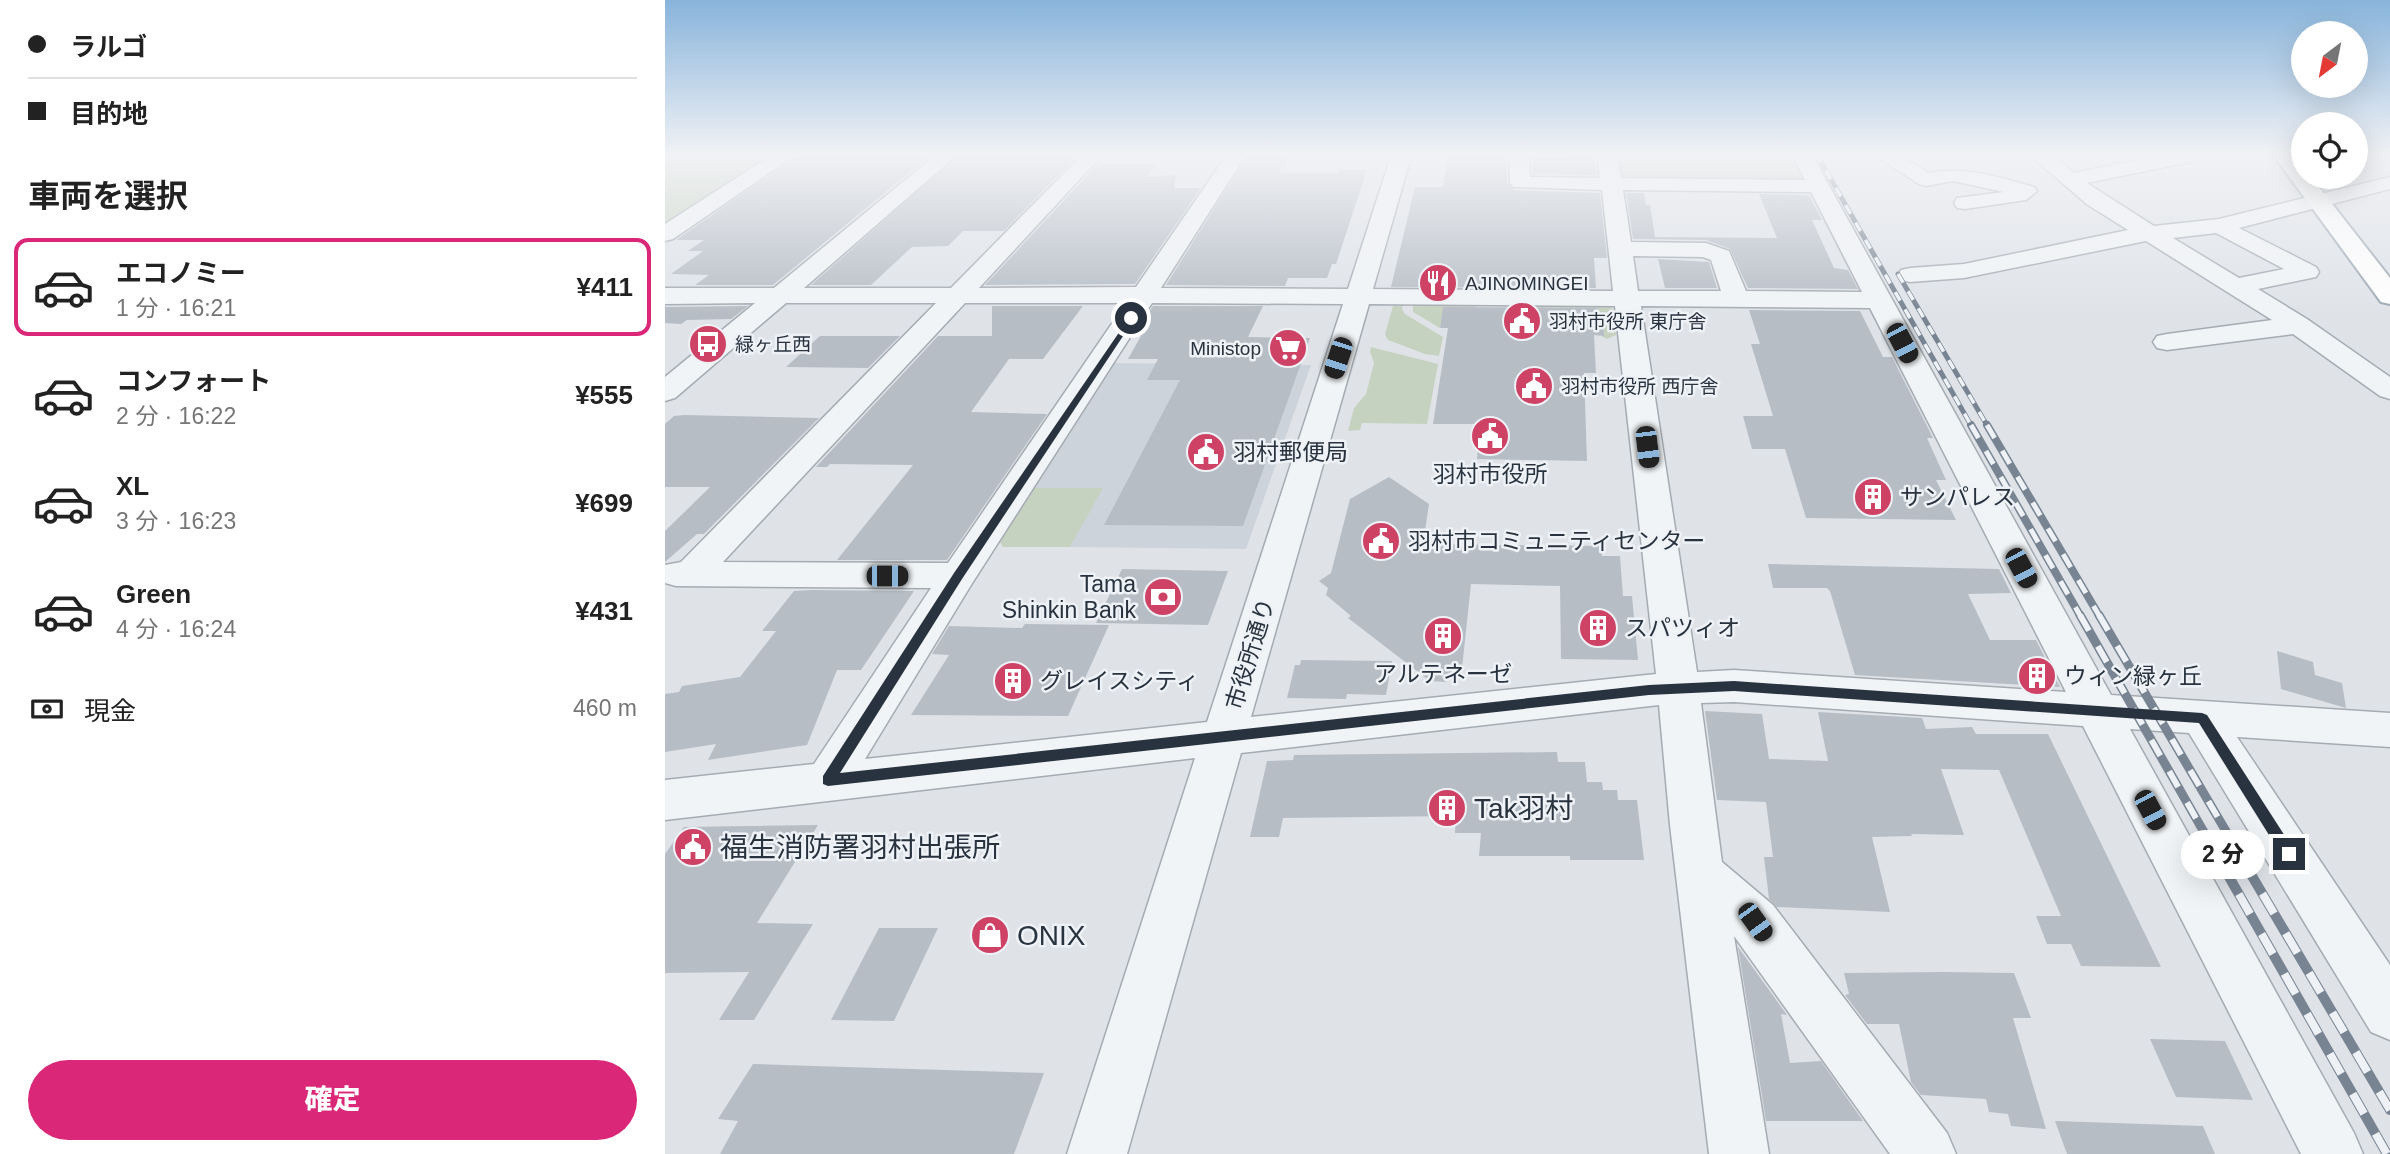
<!DOCTYPE html>
<html lang="ja">
<head>
<meta charset="utf-8">
<style>
  body { margin:0; font-family:Helvetica,"Noto Sans JP",sans-serif; background:#f2f2f2; color:#222; height:100vh; display:flex; flex-direction:column; font-size:26px; white-space:nowrap }
  * { box-sizing:border-box; margin:0 }
  p { font-size:23px; color:#767676 }
  .icon { flex:none; width:38px; height:38px; fill:none; stroke:currentColor; stroke-width:2; stroke-linecap:round; stroke-linejoin:round }
  .map { position:relative; flex:1; overflow:hidden }
  .panel { display:flex; flex-direction:column; background:#fff; width:665px }
  .panel>* { flex:none }
  .hud { display:grid; align-content:center; height:154px; padding:0 28px; background:#fff }
  .needle { width:46px; rotate:212deg }
  .buttons { position:absolute; left:1626px; top:21px; display:grid; gap:14px }
  .buttons a { display:grid; place-items:center; width:77px; height:77px; border-radius:50%; background:#fff; box-shadow:0 7px 28px #0002; font-size:35px }
  .end { position:absolute; width:32px; height:32px; margin:-16px; border:9px solid #28333f; background:#fff; box-shadow:0 0 0 4px #fff }
  .from { border-radius:50% }
  .bubble { position:absolute; height:49px; border-radius:24px; background:#fff; box-shadow:0 7px 28px #0002; font-size:23px; font-weight:800; line-height:49px; text-align:center }
  .car { position:absolute; width:21px; height:42px; margin:-21px -10px; border-radius:9px; box-shadow:0 0 5px 2px #0007; background:linear-gradient(#222 24%,#8ab4d8 0 40%,#222 0 76%,#8ab4d8 0 86%,#222 0) }
  .hud b { display:flex; align-items:center; gap:24px; height:66px; font-size:26px }
  .hud b+b { border-top:2px solid #e0e0e0 }
  .hud i { width:18px; height:18px; background:#222 }
  ul { padding:0; list-style:none }
  li { display:flex; align-items:center; gap:21px; height:98px; margin:0 14px 10px; padding:0 14px; border:4px solid transparent; border-radius:14px }
  li div { flex:1 }
  li b { display:block; font-size:26px }
  li em { font-style:normal; font-weight:800 }
  li.active { border-color:#db2777 }
  li>.icon { width:63px; height:63px; stroke-width:1.5 }
  h2 { padding:0 28px; font-size:32px; line-height:84px }
  .pay { display:flex; align-items:center; gap:18px; height:77px; padding:0 28px; font-size:26px }
  .pay p { margin-inline-start:auto }
  .cta { display:flex; gap:14px; margin-top:auto; padding:14px 28px }
  .cta a { flex:1; height:80px; border-radius:42px; background:#db2777; color:#fff; font-size:28px; font-weight:800; line-height:80px; text-align:center }
  main { display:flex; flex:1; min-height:0 }
  .map>svg:first-child { display:block }
  .built { fill:#cdd3da }
  .green { fill:#c6d2c0 }
  .building { fill:#b6bdc5 }
  .lines { fill:none; stroke-linecap:round; stroke-linejoin:round }
  .minor-casing { stroke:#a4abb2; stroke-width:3 }
  .major-casing { stroke:#9ea9b4; stroke-width:4 }
  .minor { fill:#f1f4f6; fill-rule:evenodd }
  .major { fill:#fff; fill-rule:evenodd }
  .rail-far3-casing { stroke:#788492; stroke-width:5 }
  .rail-far2-casing { stroke:#788492; stroke-width:8 }
  .rail-far1-casing { stroke:#788492; stroke-width:9 }
  .rail-casing { stroke:#788492; stroke-width:10 }
  .rail-far3 { stroke:#eef2f6; stroke-width:3.5; stroke-dasharray:10; stroke-linecap:butt }
  .rail-far2 { stroke:#eef2f6; stroke-width:5; stroke-dasharray:15; stroke-linecap:butt }
  .rail-far1 { stroke:#eef2f6; stroke-width:6; stroke-dasharray:18; stroke-linecap:butt }
  .rail { stroke:#eef2f6; stroke-width:8; stroke-dasharray:23; stroke-linecap:butt }
  .route { fill:#28333f }
  .labels { text-anchor:middle; stroke-width:5; stroke-linejoin:round; paint-order:stroke }
  .far-poi-label { font-size:19px; fill:#28333f; stroke:#eef2f6; text-anchor:start }
  .poi-label { font-size:23px; fill:#28333f; stroke:#eef2f6; text-anchor:start }
  .street-label { font-size:23px; fill:#28333f; stroke:#eef2f6 }
  .near-poi-label { font-size:28px; fill:#28333f; stroke:#eef2f6; text-anchor:start }
</style>
</head>
<body>
<main>
<section class="panel">
<div class="hud">
<b><i class="from"></i>ラルゴ</b>
<b><i></i>目的地</b>
</div>
<h2>車両を選択</h2>
<ul>
<li class="active"><svg class="icon" aria-label="car" viewBox="0 0 24 24"><path d="M5 17H2v-5l4-1 3-4h7l3 4 3 1v5h-3M9 17h6M6 11h13"/><circle cx="7" cy="17" r="2"/><circle cx="17" cy="17" r="2"/></svg><div><b>エコノミー</b><p>1 分 · 16:21</p></div><em>¥411</em></li>
<li><svg class="icon" aria-label="car" viewBox="0 0 24 24"><path d="M5 17H2v-5l4-1 3-4h7l3 4 3 1v5h-3M9 17h6M6 11h13"/><circle cx="7" cy="17" r="2"/><circle cx="17" cy="17" r="2"/></svg><div><b>コンフォート</b><p>2 分 · 16:22</p></div><em>¥555</em></li>
<li><svg class="icon" aria-label="car" viewBox="0 0 24 24"><path d="M5 17H2v-5l4-1 3-4h7l3 4 3 1v5h-3M9 17h6M6 11h13"/><circle cx="7" cy="17" r="2"/><circle cx="17" cy="17" r="2"/></svg><div><b>XL</b><p>3 分 · 16:23</p></div><em>¥699</em></li>
<li><svg class="icon" aria-label="car" viewBox="0 0 24 24"><path d="M5 17H2v-5l4-1 3-4h7l3 4 3 1v5h-3M9 17h6M6 11h13"/><circle cx="7" cy="17" r="2"/><circle cx="17" cy="17" r="2"/></svg><div><b>Green</b><p>4 分 · 16:24</p></div><em>¥431</em></li>
</ul>
<div class="pay"><svg class="icon" aria-label="cash" viewBox="0 0 24 24"><path d="M3 7h18v10H3z"/><circle cx="12" cy="12" r="2"/></svg>現金<p>460 m</p></div>
<div class="cta"><a>確定</a></div>
</section>
<div class="map">
<svg width="1725" height="1154" viewBox="0 0 1725 1154">
  <rect width="100%" height="100%" fill="#dfe3e8"/>
  <path class="built" d="M 446,363 L 646,365 L 581,549 L 405,547 L 437,488 L 368,488 Z"/>
  <path class="green" d="M 0,153 L 118,153 L 0,229 Z
    M 952,153 L 1129,153 L 1144,181 L 956,182 Z
    M 738,305 L 737,309 L 740,314 L 778,337 L 774,356 L 760,354 L 723,340 L 720,334 L 728,306 Z
    M 748,305 L 811,306 L 810,310 L 777,313 L 775,328 L 748,312 Z
    M 855,306 L 944,307 L 948,309 L 951,335 L 942,339 L 936,336 L 939,335 L 938,313 L 855,311 Z
    M 706,347 L 773,364 L 762,424 L 697,423 L 695,430 L 683,431 L 689,408 L 701,394 L 709,363 L 705,352 Z
    M 368,488 L 438,488 L 405,547 L 338,547 L 334,540 Z"/>
  <path class="building" d="M 136,153 L 268,153 L 108,285 L 30,285 L 44,275 L 6,274 L 38,251 L 23,251 L 39,240 L 11,240 Z
    M 296,153 L 415,153 L 339,231 L 298,231 L 283,246 L 247,247 L 206,285 L 146,285 Z
    M 584,153 L 625,153 L 613,173 L 673,173 L 674,170 L 702,170 L 671,264 L 667,264 L 662,278 L 623,278 L 620,286 L 501,285 Z
    M 783,153 L 841,154 L 842,183 L 848,190 L 935,193 L 942,258 L 929,258 L 931,288 L 726,287 L 750,187 L 778,187 Z
    M 903,153 L 928,154 L 932,175 L 868,174 L 867,156 L 903,156 Z
    M 433,164 L 491,164 L 481,177 L 511,175 L 509,188 L 536,188 L 470,284 L 320,285 Z
    M 961,193 L 979,193 L 981,205 L 985,205 L 990,237 L 1112,238 L 1094,194 L 1144,195 L 1157,220 L 1147,220 L 1169,268 L 1183,270 L 1193,289 L 1083,288 L 1065,249 L 1041,240 L 968,239 Z
    M 993,259 L 1044,262 L 1052,288 L 1000,288 Z
    M 83,306 L 66,319 L 22,320 L 16,324 L 0,323 L 0,307 Z
    M 327,306 L 418,306 L 378,359 L 344,359 L 306,412 L 382,414 L 282,560 L 172,560 L 248,465 L 165,464 L 162,467 L 151,467 L 273,336 L 327,336 Z
    M 488,306 L 598,306 L 583,337 L 645,338 L 578,526 L 439,525 L 515,380 L 482,380 L 493,359 L 463,359 L 476,336 L 469,336 Z
    M 778,307 L 933,308 L 933,312 L 938,312 L 939,336 L 929,335 L 931,373 L 919,373 L 922,461 L 812,459 L 815,424 L 768,424 L 783,328 L 775,328 Z
    M 1084,310 L 1195,311 L 1218,357 L 1227,357 L 1265,432 L 1268,438 L 1262,438 L 1281,480 L 1271,480 L 1291,520 L 1141,518 L 1120,449 L 1087,449 L 1078,416 L 1108,416 L 1086,344 L 1095,344 Z
    M 155,336 L 235,336 L 203,368 L 121,367 Z
    M 19,415 L 154,418 L 39,534 L 32,534 L 0,562 L 0,531 L 45,487 L 0,487 L 0,424 L 9,416 Z
    M 724,477 L 764,504 L 758,544 L 936,546 L 937,556 L 955,556 L 958,596 L 967,596 L 973,660 L 896,659 L 895,586 L 806,584 L 796,678 L 782,678 L 781,682 L 765,681 L 683,618 L 686,616 L 661,595 L 663,588 L 654,581 L 666,573 L 685,499 Z
    M 1103,564 L 1334,569 L 1346,593 L 1303,594 L 1325,640 L 1371,640 L 1395,687 L 1190,675 L 1165,591 L 1162,588 L 1108,588 Z
    M 457,569 L 563,571 L 543,625 L 431,623 Z
    M 147,590 L 249,591 L 196,670 L 172,670 L 142,745 L 43,760 L 51,744 L 0,752 L 0,694 L 14,692 L 17,686 L 75,677 L 111,631 L 97,631 L 129,591 Z
    M 360,624 L 444,625 L 403,716 L 246,715 L 284,655 L 267,654 L 284,626 L 357,628 Z
    M 1612,651 L 1648,662 L 1650,675 L 1677,683 L 1681,708 L 1616,689 Z
    M 636,660 L 727,661 L 721,695 L 682,694 L 681,699 L 622,698 L 630,665 L 635,665 Z
    M 1040,711 L 1097,714 L 1104,759 L 1163,761 L 1153,712 L 1257,718 L 1261,729 L 1307,727 L 1311,734 L 1383,734 L 1496,967 L 1416,966 L 1406,944 L 1382,944 L 1371,916 L 1396,916 L 1334,770 L 1276,769 L 1299,835 L 1246,834 L 1247,836 L 1207,837 L 1225,912 L 1112,907 L 1104,899 L 1099,857 L 1108,857 L 1101,802 L 1052,800 Z
    M 892,752 L 893,762 L 920,762 L 922,782 L 937,782 L 938,790 L 952,790 L 953,800 L 972,800 L 979,860 L 905,860 L 905,856 L 814,856 L 816,833 L 790,833 L 791,816 L 618,818 L 614,837 L 585,837 L 602,761 L 628,760 L 629,755 Z
    M 153,825 L 92,923 L 148,924 L 89,1020 L 54,1020 L 84,972 L 0,973 L 0,854 L 19,827 Z
    M 214,928 L 273,928 L 229,1021 L 166,1020 Z
    M 1073,947 L 1122,1015 L 1116,1014 L 1125,1063 L 1156,1061 L 1198,1121 L 1101,1121 Z
    M 1279,972 L 1349,973 L 1366,1018 L 1348,1018 L 1381,1129 L 1346,1126 L 1343,1114 L 1324,1112 L 1321,1099 L 1256,1095 L 1246,1082 L 1234,1024 L 1202,1024 L 1180,995 L 1184,994 L 1179,973 Z
    M 1485,1039 L 1560,1041 L 1588,1100 L 1511,1097 Z
    M 88,1064 L 149,1066 L 379,1073 L 349,1154 L 55,1154 L 73,1121 L 53,1119 Z
    M 1390,1121 L 1538,1126 L 1550,1154 L 1402,1154 Z"/>
  <g class="lines">
    <defs>
      <path id="minor" d="M 110,153 L 133,153 L 8,239 L 0,241 L 0,224 Z
        M 273,153 L 294,153 L 139,288 L 286,288 L 419,153 L 439,153 L 314,288 L 471,287 L 563,153 L 582,153 L 496,288 L 683,289 L 727,153 L 747,153 L 708,289 L 948,291 L 937,190 L 848,187 L 845,183 L 844,153 L 864,153 L 865,177 L 935,178 L 932,153 L 952,153 L 956,178 L 1140,180 L 1127,153 L 1146,153 L 1446,695 L 1725,713 L 1725,747 L 1572,737 L 1725,965 L 1725,1040 L 1706,1032 L 1524,733 L 1465,729 L 1689,1133 L 1698,1154 L 1636,1154 L 1418,726 L 1069,702 L 1036,703 L 1057,862 L 1108,905 L 1282,1133 L 1291,1154 L 1225,1154 L 1069,936 L 1104,1154 L 1044,1154 L 1005,825 L 994,705 L 576,753 L 462,1154 L 402,1154 L 530,758 L 0,820 L 0,780 L 149,764 L 266,588 L 11,586 L 0,583 L 0,565 L 16,562 L 271,303 L 121,303 L 10,398 L 0,401 L 0,377 L 90,303 L 0,304 L 0,288 L 109,288 ZM 958,190 L 1146,192 L 1197,292 L 1081,291 L 1064,251 L 1041,243 L 966,242 ZM 968,256 L 1038,257 L 1046,260 L 1056,291 L 973,291 ZM 300,303 L 461,303 L 283,563 L 58,562 ZM 487,303 L 678,304 L 542,722 L 200,759 L 306,585 ZM 704,304 L 950,306 L 991,674 L 586,717 ZM 976,306 L 1205,308 L 1401,692 L 1069,670 L 1032,672 Z
        M 1206,153 L 1230,153 L 1264,173 C 1301,166 1333,177 1369,187 L 1372,191 L 1361,200 L 1300,209 L 1292,208 L 1289,203 L 1292,198 L 1339,192 L 1288,181 L 1261,186 L 1254,184 Z
        M 1362,153 L 1384,153 L 1409,173 L 1506,153 L 1547,153 L 1538,159 L 1422,183 L 1489,226 L 1554,219 L 1725,177 L 1725,189 L 1574,228 L 1651,267 L 1654,272 L 1651,277 L 1593,289 L 1642,319 L 1725,377 L 1725,399 L 1715,396 L 1628,334 L 1502,350 L 1492,348 L 1488,342 L 1492,336 L 1502,334 L 1607,320 L 1481,241 L 1299,278 L 1245,282 L 1236,280 L 1233,275 L 1236,270 L 1245,268 L 1299,264 L 1463,230 L 1423,205 ZM 1551,233 L 1619,269 L 1574,278 L 1508,238 Z"/>
      <path id="major" d="M 1607,153 L 1628,153 L 1638,166 L 1638,177 L 1646,177 L 1725,278 L 1725,304 L 1716,302 Z"/>
    </defs>
    <use href="#minor" class="minor-casing"/>
    <use href="#major" class="major-casing"/>
    <use href="#minor" class="minor"/>
    <use href="#major" class="major"/>
    <defs>
      <path id="rail-far3" d="M 1151,153 L 1307,427
        M 1233,274 L 1323,427"/>
      <path id="rail-far2" d="M 1306,425 L 1416,617
        M 1322,425 L 1435,617"/>
      <path id="rail-far1" d="M 1415,615 L 1552,855
        M 1434,615 L 1575,855"/>
      <path id="rail" d="M 1551,854 L 1722,1154
        M 1574,854 L 1725,1110"/>
    </defs>
    <use href="#rail-far3" class="rail-far3-casing"/>
    <use href="#rail-far2" class="rail-far2-casing"/>
    <use href="#rail-far1" class="rail-far1-casing"/>
    <use href="#rail" class="rail-casing"/>
    <use href="#rail-far3" class="rail-far3"/>
    <use href="#rail-far2" class="rail-far2"/>
    <use href="#rail-far1" class="rail-far1"/>
    <use href="#rail" class="rail"/>
  </g>
  <linearGradient id="sky" x2="0" y2="1"><stop stop-color="#88b4db"/><stop offset="0.49" stop-color="#f1f2f5"/><stop offset="1" stop-color="#f1f2f5" stop-opacity="0"/></linearGradient>
  <rect width="1725" height="315" fill="url(#sky)"/>
  <path class="route" d="M 466,315 L 470,318 L 297,579 L 175,773 L 984,685 L 1069,681 L 1537,713 L 1542,715 L 1629,850 L 1631,854 L 1629,859 L 1619,859 L 1534,723 L 1069,691 L 984,695 L 163,786 L 158,784 L 158,776 L 289,573 Z"/>
  <defs>
    <symbol id="restaurant-disc" viewBox="-11 -11 22 22"><circle r="9.5" fill="#ce4365" stroke="#eef2f6"/><path d="M-5-6h1v4h1v-4h1v4h1v-4h1v5L-1.5 .5V6h-2V.5L-5-1ZM5-6V6H3V1.5H1.5Q1.5-4 5-6Z" fill="#fff"/></symbol>
    <symbol id="civic-disc" viewBox="-11 -11 22 22"><circle r="9.5" fill="#ce4365" stroke="#eef2f6"/><path d="M-.6-6.5H3V-4.5H.6V-3L4-1V1h2V6H-6V1h2V-1L-.6-3ZM-1.2 2.5V6h2.4V2.5Z" fill="#fff"/></symbol>
    <symbol id="bus-disc" viewBox="-11 -11 22 22"><circle r="9.5" fill="#ce4365" stroke="#eef2f6"/><path d="M-5-6H5V4H4V6H2V4H-2V6H-4V4H-5ZM-3.5-4V0h7V-4ZM-3.5 1.2v1.5H-2V1.2ZM2 1.2v1.5H3.5V1.2Z" fill="#fff"/></symbol>
    <symbol id="supermarket-disc" viewBox="-11 -11 22 22"><circle r="9.5" fill="#ce4365" stroke="#eef2f6"/><path d="M-6-5.5h2.5l.6 2H6L4.5 2H-2.5L-4.4-4H-6ZM-1.5 3.2a1.3 1.3 0 1 0 .1 0ZM3 3.2a1.3 1.3 0 1 0 .1 0Z" fill="#fff"/></symbol>
    <symbol id="building-disc" viewBox="-11 -11 22 22"><circle r="9.5" fill="#ce4365" stroke="#eef2f6"/><path d="M-4-6H4V6H1V3H-1V6H-4ZM-2.5-4.3h1.7v1.8h-1.7ZM.8-4.3h1.7v1.8H.8ZM-2.5-1h1.7V.8h-1.7ZM.8-1h1.7V.8H.8Z" fill="#fff"/></symbol>
    <symbol id="bank-disc" viewBox="-11 -11 22 22"><circle r="9.5" fill="#ce4365" stroke="#eef2f6"/><path d="M-6-4H6V4H-6ZM0-2.3a2.3 2.3 0 1 0 0 4.6a2.3 2.3 0 1 0 0-4.6Z" fill="#fff"/></symbol>
    <symbol id="shop-disc" viewBox="-11 -11 22 22"><circle r="9.5" fill="#ce4365" stroke="#eef2f6"/><path d="M-5-2.5h2.3a2.7 3.5 0 0 1 5.4 0H5L5.5 6h-11ZM-1.5-2.5h3a1.5 2.3 0 0 0-3 0Z" fill="#fff"/></symbol>
  </defs>
  <g fill-rule="evenodd">
    <use href="#restaurant-disc" x="751" y="261" width="44" height="44"/>
    <use href="#civic-disc" x="835" y="299" width="44" height="44"/>
    <use href="#bus-disc" x="21" y="322" width="44" height="44"/>
    <use href="#supermarket-disc" x="601" y="326" width="44" height="44"/>
    <use href="#civic-disc" x="847" y="364" width="44" height="44"/>
    <use href="#civic-disc" x="803" y="414" width="44" height="44"/>
    <use href="#civic-disc" x="519" y="430" width="44" height="44"/>
    <use href="#building-disc" x="1186" y="475" width="44" height="44"/>
    <use href="#civic-disc" x="694" y="519" width="44" height="44"/>
    <use href="#bank-disc" x="476" y="575" width="44" height="44"/>
    <use href="#building-disc" x="911" y="606" width="44" height="44"/>
    <use href="#building-disc" x="756" y="614" width="44" height="44"/>
    <use href="#building-disc" x="1350" y="654" width="44" height="44"/>
    <use href="#building-disc" x="326" y="659" width="44" height="44"/>
    <use href="#building-disc" x="760" y="786" width="44" height="44"/>
    <use href="#civic-disc" x="6" y="825" width="44" height="44"/>
    <use href="#shop-disc" x="303" y="913" width="44" height="44"/>
  </g>
  <g class="labels">
    <g class="far-poi-label">
      <text x="800" y="290">AJINOMINGEI</text>
      <text x="884" y="328">羽村市役所 東庁舎</text>
      <text x="70" y="351">緑ヶ丘西</text>
      <text x="596" y="355" text-anchor="end">Ministop</text>
      <text x="896" y="393">羽村市役所 西庁舎</text>
    </g>
    <g class="poi-label">
      <text x="568" y="460">羽村郵便局</text>
      <text x="825" y="482" text-anchor="middle">羽村市役所</text>
      <text x="1235" y="505">サンパレス</text>
      <text x="743" y="549">羽村市コミュニティセンター</text>
      <text x="471" y="592" text-anchor="end">Tama<tspan x="471" dy="26">Shinkin Bank</tspan></text>
      <text x="960" y="636">スパツィオ</text>
      <text x="778" y="682" text-anchor="middle">アルテネーゼ</text>
      <text x="1399" y="684">ウィン緑ヶ丘</text>
      <text x="375" y="689">グレイスシティ</text>
    </g>
    <g class="street-label">
      <text transform="translate(585 654) rotate(-73)" y="8">市役所通り</text>
    </g>
    <g class="near-poi-label">
      <text x="809" y="818">Tak羽村</text>
      <text x="55" y="857">福生消防署羽村出張所</text>
      <text x="352" y="945">ONIX</text>
    </g>
  </g>
</svg>
<div class="buttons">
<a><svg class="needle" viewBox="-14 -14 28 28"><path d="M0-13l5 13h-10z" fill="#e53935"/><path d="M0 13l5-13h-10z" fill="#767676"/></svg></a>
<a><svg class="icon" aria-label="locate" viewBox="0 0 24 24"><circle cx="12" cy="12" r="6"/><path d="M12 2v4M12 18v4M2 12h4M18 12h4"/></svg></a>
</div>
<i class="end from" style="left:466px;top:318px"></i>
<i class="end" style="left:1624px;top:854px"></i>
<div class="bubble" style="left:1516px;top:830px;width:84px">2 分</div>
<i class="car" style="left:1237px;top:343px;rotate:152deg"></i>
<i class="car" style="left:673px;top:358px;rotate:198deg"></i>
<i class="car" style="left:982px;top:447px;rotate:173deg"></i>
<i class="car" style="left:1356px;top:568px;rotate:152deg"></i>
<i class="car" style="left:222px;top:576px;rotate:90deg"></i>
<i class="car" style="left:1485px;top:810px;rotate:152deg"></i>
<i class="car" style="left:1090px;top:922px;rotate:144deg"></i>
</div>
</main>
</body>
</html>
